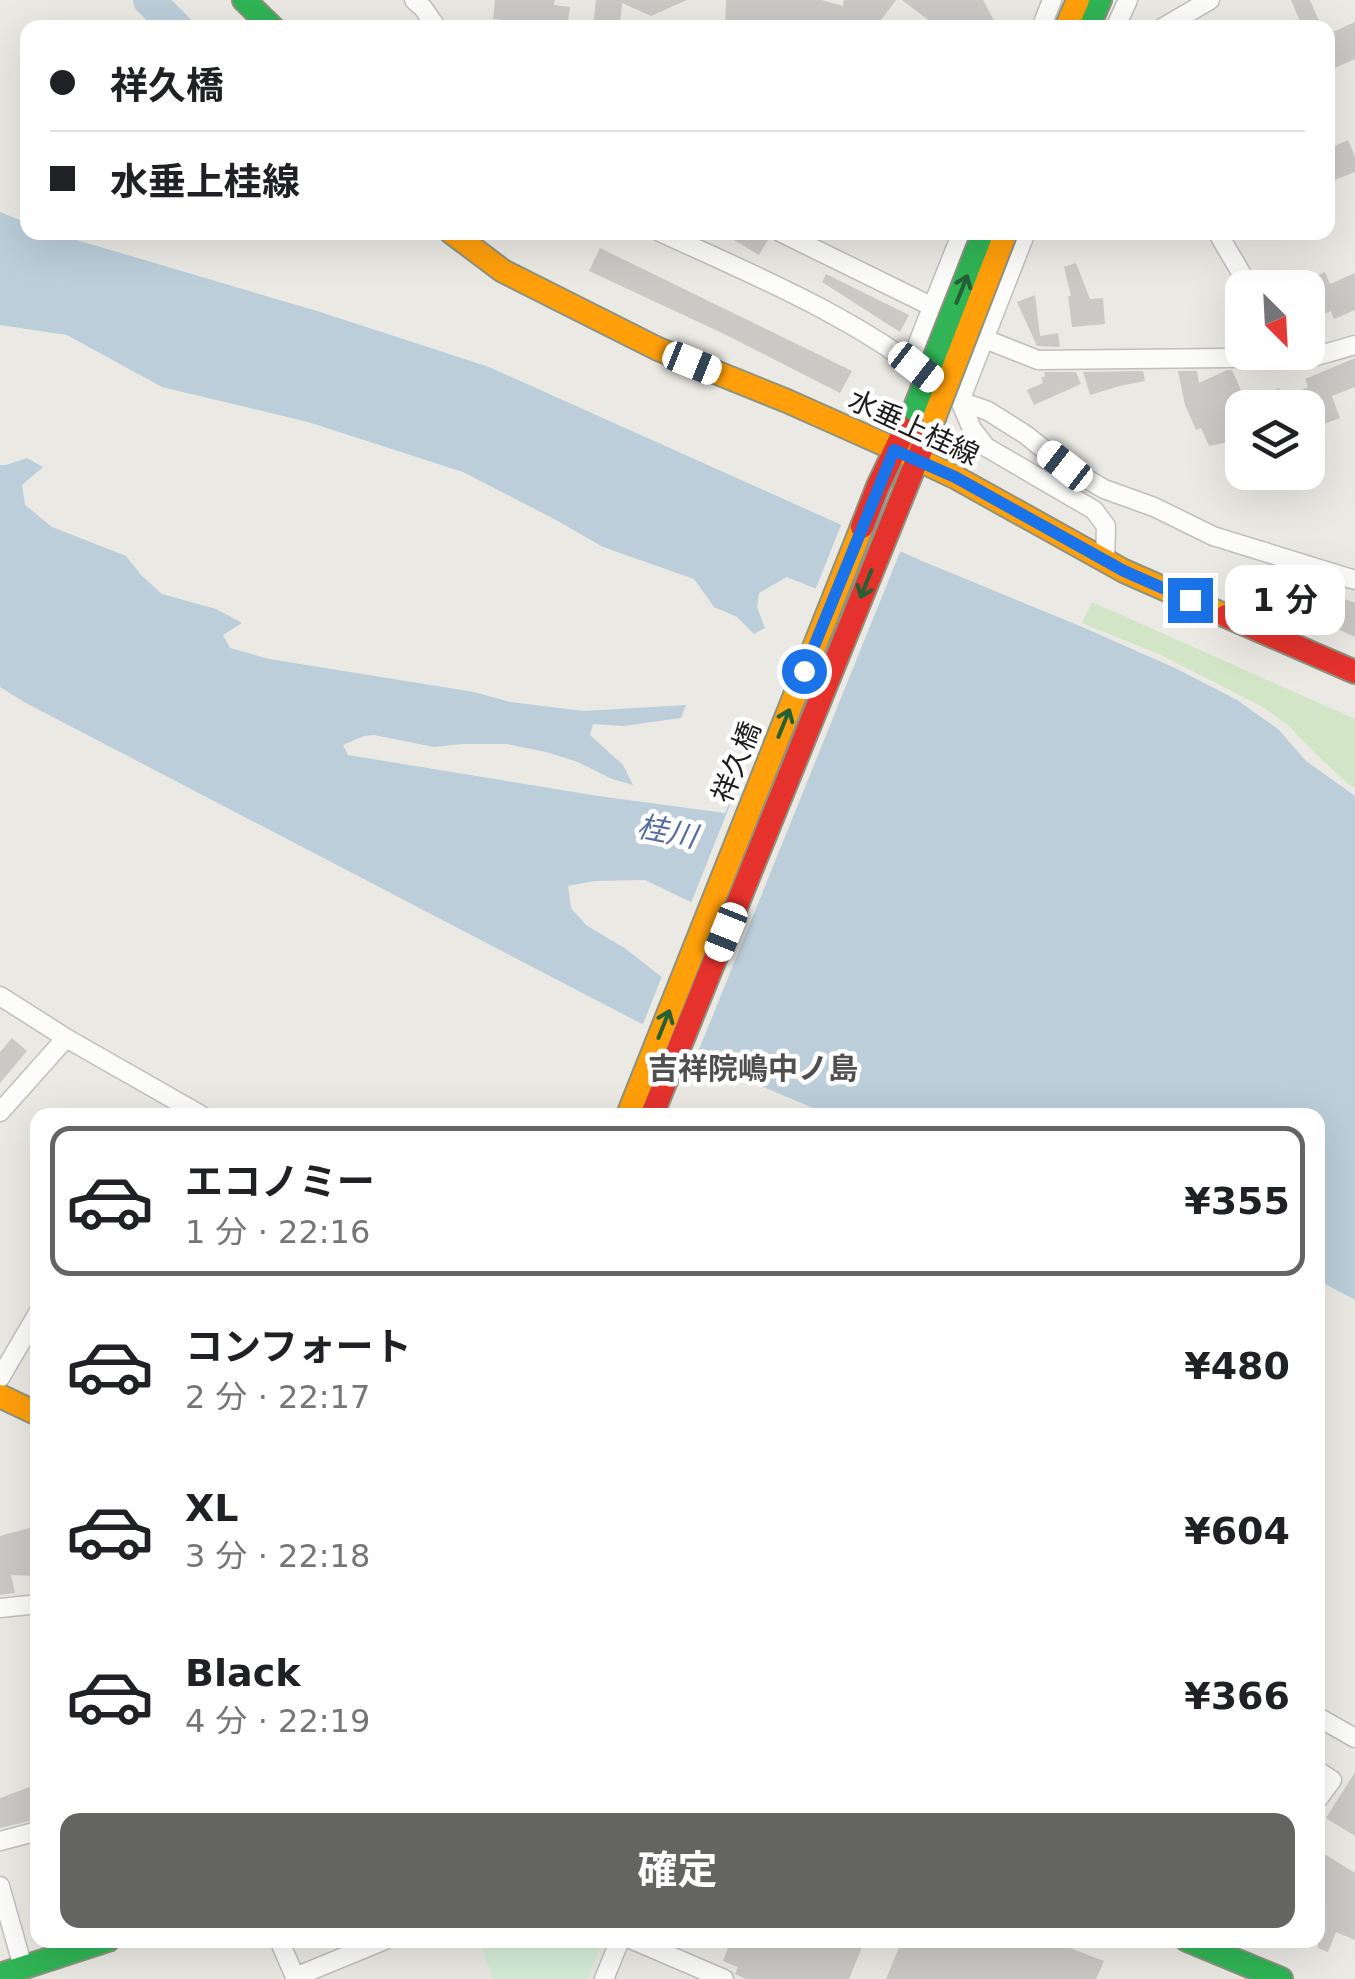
<!DOCTYPE html>
<html lang="ja">
<head>
<meta charset="utf-8">
<style>
  body { margin:0; font-family:"DejaVu Sans","Noto Sans JP",sans-serif; background:#f2f2f2; color:#202124; height:100vh; display:flex; flex-direction:column; font-size:38px; white-space:nowrap }
  * { box-sizing:border-box; margin:0 }
  p { font-size:32px; color:#757577 }
  .icon { flex:none; width:55px; height:55px; fill:none; stroke:currentColor; stroke-width:2; stroke-linecap:round; stroke-linejoin:round }
  .map { position:relative; flex:1; overflow:hidden }
  .side { position:absolute; left:30px; top:1108px; width:1295px; height:840px; display:flex; flex-direction:column; background:#fff; border-radius:20px; box-shadow:0 10px 40px #0002 }
  .side>* { flex:none }
  .guide { position:absolute; left:20px; top:20px; width:1315px; height:220px; border-radius:20px; box-shadow:0 10px 40px #0002; display:grid; align-content:center; height:220px; padding:0 30px; background:#fff }
  .needle { width:65px; rotate:156deg }
  .controls { position:absolute; left:1225px; top:270px; display:grid; gap:20px }
  .controls a { display:grid; place-items:center; width:100px; height:100px; border-radius:20px; background:#fff; box-shadow:0 10px 40px #0002; font-size:50px }
  .end { position:absolute; width:45px; height:45px; margin:-22px; border:12px solid #1a73e8; background:#fff; box-shadow:0 0 0 5px #fff }
  .from { border-radius:50% }
  .bubble { position:absolute; height:70px; border-radius:20px; background:#fff; box-shadow:0 10px 40px #0002; font-size:32px; font-weight:700; line-height:70px; text-align:center }
  .car { position:absolute; width:30px; height:60px; margin:-30px -15px; border-radius:12px; box-shadow:0 0 8px 2px #0007; background:linear-gradient(#fff 24%,#345 0 40%,#fff 0 76%,#345 0 86%,#fff 0) }
  .guide b { display:flex; align-items:center; gap:35px; height:95px; font-size:38px }
  .guide b+b { border-top:2px solid #e0e0e0 }
  .guide i { width:25px; height:25px; background:#202124 }
  ul { padding:18px 0 0; list-style:none }
  li { display:flex; align-items:center; gap:30px; height:150px; margin:0 20px 15px; padding:0 10px; border:5px solid transparent; border-radius:20px }
  li div { flex:1 }
  li b { display:block; font-size:38px }
  li em { font-style:normal; font-weight:700 }
  li.current { border-color:#646462 }
  li>.icon { width:90px; height:90px; stroke-width:1.5 }
  .button { display:flex; gap:20px; margin-top:auto; padding:20px 30px }
  .button a { flex:1; height:115px; border-radius:20px; background:#646462; color:#fff; font-size:40px; font-weight:700; line-height:115px; text-align:center }
  .map>svg:first-child { display:block }
  .grass { fill:#d2e5c6 }
  .park { fill:#d5eed8 }
  .water { fill:#bbceda; fill-rule:evenodd }
  .pier { fill:#eae9e4 }
  .lines { fill:none; stroke-linecap:round; stroke-linejoin:round }
  .river { stroke:#bbceda; stroke-width:32 }
  .building { fill:#cbc9c6 }
  .street-casing { stroke:#c0bfbd; stroke-width:21 }
  .fast-casing { stroke:#8e927f; stroke-width:26 }
  .slow-casing { stroke:#8e927f; stroke-width:26 }
  .jam-casing { stroke:#8e927f; stroke-width:26 }
  .street { stroke:#fcfcfb; stroke-width:18 }
  .fast { stroke:#30b455; stroke-width:22 }
  .slow { stroke:#ff9f0a; stroke-width:22 }
  .jam { stroke:#e5322d; stroke-width:22 }
  .fast-bridge-casing { stroke:#8e927f; stroke-width:26; stroke-linecap:butt }
  .slow-bridge-casing { stroke:#8e927f; stroke-width:26; stroke-linecap:butt }
  .fast-bridge { stroke:#30b455; stroke-width:22 }
  .slow-bridge { stroke:#ff9f0a; stroke-width:22 }
  .oneway { stroke:#256036 }
  .route { stroke:#1a73e8; stroke-width:12 }
  .labels { text-anchor:middle; stroke-width:9; stroke-linejoin:round; paint-order:stroke }
  .street-label { font-size:28px; fill:#1c1c1c; stroke:#fff }
  .water-label { font-size:30px; font-style:italic; fill:#536da0; stroke:#fff }
  .neighbourhood-label { font-size:30px; font-weight:bold; fill:#4f4f4f; stroke:#fff }
</style>
</head>
<body>
<div class="map">
<svg width="1355" height="1979" viewBox="0 0 1355 1979">
  <rect width="100%" height="100%" fill="#eae9e4"/>
  <path class="grass" d="M 1092,602 L 1355,719 L 1355,788 L 1347,783 L 1313,751 L 1288,725 L 1261,706 L 1161,655 L 1082,623 Z"/>
  <path class="park" d="M 478,1940 L 596,1940 L 599,1950 L 587,1979 L 494,1979 Z"/>
  <path class="water" d="M 0,212 L 27,223 L 28,232 L 53,233 L 317,311 L 489,367 L 922,561 L 1080,626 L 1177,669 L 1237,700 L 1278,729 L 1306,761 L 1355,796 L 1355,1300 L 1318,1280 L 1318,1115 L 830,1115 L 761,1086 L 24,702 L 0,687 L 0,465 L 6,465 L 27,458 L 43,467 L 22,485 L 25,505 L 52,527 L 126,556 L 141,575 L 162,594 L 216,609 L 242,623 L 223,635 L 230,648 L 269,659 L 474,692 L 510,702 L 584,711 L 686,705 L 681,718 L 623,726 L 593,724 L 590,735 L 623,765 L 633,785 L 612,779 L 578,762 L 546,752 L 507,744 L 462,744 L 434,747 L 374,735 L 364,736 L 343,745 L 348,755 L 598,796 L 725,813 L 819,590 L 787,577 L 759,593 L 757,607 L 765,628 L 754,634 L 737,617 L 714,607 L 694,579 L 603,547 L 558,521 L 463,472 L 308,422 L 162,387 L 67,335 L 0,325 ZM 645,880 L 693,903 L 664,979 L 626,949 L 586,925 L 571,908 L 568,886 L 594,881 Z"/>
  <path class="pier" d="M 843,520 L 902,547 L 696,1057 L 641,1029 Z"/>
  <g class="lines">
    <path class="river" d="M 149,0 L 177,28"/>
  </g>
  <path class="building" d="M 495,0 L 555,0 L 554,5 L 570,7 L 567,28 L 501,27 L 502,20 L 493,19 Z
    M 596,0 L 687,0 L 651,16 L 622,3 L 620,25 L 593,28 Z
    M 726,0 L 821,0 L 843,6 L 844,0 L 896,0 L 875,28 L 725,28 Z
    M 902,0 L 983,0 L 998,28 L 939,28 Z
    M 1291,0 L 1310,0 L 1322,28 L 1303,28 Z
    M 1355,22 L 1355,59 L 1328,71 L 1328,34 Z
    M 1348,140 L 1355,156 L 1355,172 L 1332,181 L 1332,179 L 1328,181 L 1328,149 Z
    M 720,232 L 761,232 L 769,238 L 759,255 Z
    M 600,248 L 852,371 L 840,393 L 720,332 L 589,271 Z
    M 1076,263 L 1090,299 L 1103,298 L 1105,324 L 1072,327 L 1068,296 L 1071,296 L 1064,267 Z
    M 1325,272 L 1330,284 L 1355,273 L 1355,310 L 1334,319 L 1331,311 L 1324,314 L 1320,305 L 1314,307 L 1308,294 L 1308,288 L 1305,288 L 1302,282 Z
    M 826,274 L 909,315 L 900,332 L 822,282 Z
    M 1035,295 L 1040,336 L 1058,333 L 1060,347 L 1037,346 L 1017,302 Z
    M 1355,358 L 1355,387 L 1332,396 L 1340,418 L 1321,425 L 1315,408 L 1242,408 L 1242,431 L 1238,433 L 1240,437 L 1229,442 L 1209,446 L 1201,428 L 1196,430 L 1185,405 L 1178,371 L 1197,371 L 1199,383 L 1227,370 L 1232,370 L 1246,402 L 1279,388 L 1283,398 L 1308,387 L 1305,379 Z
    M 1143,371 L 1145,381 L 1120,386 L 1090,395 L 1083,372 Z
    M 1044,372 L 1076,372 L 1081,384 L 1034,405 L 1027,390 L 1043,383 L 1041,378 L 1045,376 Z
    M 1315,586 L 1355,603 L 1355,637 L 1302,613 Z
    M 12,1038 L 27,1051 L 0,1083 L 0,1052 Z
    M 29,1528 L 38,1531 L 38,1576 L 11,1575 L 15,1593 L 0,1595 L 0,1536 Z
    M 1355,1772 L 1355,1836 L 1326,1818 Z
    M 38,1784 L 38,1819 L 0,1828 L 0,1798 Z
    M 1318,1850 L 1355,1873 L 1355,1940 L 1336,1932 L 1328,1952 L 1318,1948 Z
    M 731,1940 L 865,1940 L 849,1979 L 746,1979 L 735,1974 L 738,1967 L 723,1961 Z
    M 902,1940 L 1049,1940 L 1104,1961 L 1096,1979 L 886,1979 Z"/>
  <g class="lines">
    <defs>
      <path id="street" d="M 414,0 L 423,8 L 437,28
        M 1041,28 L 1052,0
        M 1115,28 L 1128,0
        M 1162,28 L 1210,0
        M 660,232 C 756,276 853,316 936,382
        M 780,232 L 933,307
        M 1026,232 L 960,401 L 988,411 L 1026,435 L 1065,466 L 1104,489 L 1154,507 L 1213,536 L 1355,580
        M 1217,232 L 1250,288
        M 929,317 L 1038,360 L 1313,357 L 1355,345
        M 910,363 L 962,232
        M 956,398 L 960,401 L 972,429 L 986,447 L 1094,510 L 1106,526 L 1105,560
        M 0,996 L 66,1038 L 201,1115
        M 0,1112 L 66,1038
        M 0,1378 L 38,1313
        M 0,1608 L 38,1604
        M 1318,1717 L 1355,1738
        M 1318,1771 L 1332,1780 L 1318,1799
        M 0,1841 L 38,1831
        M 0,1886 L 23,1967
        M 279,1940 L 296,1979
        M 633,1940 L 724,1979
        M 295,1977 L 385,1940
        M 604,1979 L 620,1940"/>
      <path id="fast" d="M 244,0 L 273,28
        M 1088,28 L 1100,0
        M 1187,1940 L 1281,1979
        M 0,1975 L 108,1940"/>
      <path id="slow" d="M 1066,28 L 1078,0
        M 451,232 L 503,271 L 658,349 L 787,401 L 917,459 L 955,477 L 1124,571 L 1226,616
        M 628,1115 L 862,527
        M 0,1396 L 38,1414"/>
      <path id="jam" d="M 862,527 L 878,486 L 914,410
        M 1226,616 L 1355,672
        M 652,1115 L 934,418"/>
    </defs>
    <use href="#street" class="street-casing"/>
    <use href="#fast" class="fast-casing"/>
    <use href="#slow" class="slow-casing"/>
    <use href="#jam" class="jam-casing"/>
    <use href="#street" class="street"/>
    <use href="#fast" class="fast"/>
    <use href="#slow" class="slow"/>
    <use href="#jam" class="jam"/>
    <defs>
      <path id="fast-bridge" d="M 914,410 L 984,232"/>
      <path id="slow-bridge" d="M 934,418 L 1006,232"/>
    </defs>
    <use href="#fast-bridge" class="fast-bridge-casing"/>
    <use href="#slow-bridge" class="slow-bridge-casing"/>
    <use href="#fast-bridge" class="fast-bridge"/>
    <use href="#slow-bridge" class="slow-bridge"/>
  </g>
  <defs><path id="oneway-shaft" d="M-6 0H5M1.5-3L5.5 0L1.5 3" fill="none" stroke-width="1.6" stroke-linecap="round" stroke-linejoin="round" transform="scale(2.5)"/></defs>
  <g class="oneway">
    <use href="#oneway-shaft" transform="translate(962 289) rotate(-68)"/>
    <use href="#oneway-shaft" transform="translate(866 584) rotate(112)"/>
    <use href="#oneway-shaft" transform="translate(784 723) rotate(-68)"/>
    <use href="#oneway-shaft" transform="translate(664 1024) rotate(-68)"/>
  </g>
  <g class="lines">
    <path class="route" d="M 804,671 L 894,450 L 955,477 L 1124,571 L 1190,600"/>
  </g>
  <g class="labels">
    <g class="street-label">
      <text transform="translate(914 427) rotate(25)" y="10">水垂上桂線</text>
      <text transform="translate(736 762) rotate(-68)" y="10">祥久橋</text>
    </g>
    <g class="water-label">
      <text transform="translate(667 832) rotate(11)" y="10">桂川</text>
    </g>
    <g class="neighbourhood-label">
      <text x="753" y="1079">吉祥院嶋中ノ島</text>
    </g>
  </g>
</svg>
<div class="controls">
<a><svg class="needle" viewBox="-14 -14 28 28"><path d="M0-13l5 13h-10z" fill="#e53935"/><path d="M0 13l5-13h-10z" fill="#757577"/></svg></a>
<a><svg class="icon" aria-label="layers" viewBox="0 0 24 24"><path d="M12 4l9 5-9 5-9-5zM3 14l9 5 9-5"/></svg></a>
</div>
<i class="end from" style="left:804px;top:671px"></i>
<i class="end" style="left:1190px;top:600px"></i>
<div class="bubble" style="left:1225px;top:565px;width:120px">1 分</div>
<i class="car" style="left:692px;top:363px;rotate:112deg"></i>
<i class="car" style="left:916px;top:367px;rotate:128deg"></i>
<i class="car" style="left:1065px;top:466px;rotate:308deg"></i>
<i class="car" style="left:726px;top:932px;rotate:202deg"></i>
<div class="guide">
<b><i class="from"></i>祥久橋</b>
<b><i></i>水垂上桂線</b>
</div>
<section class="side">
<ul>
<li class="current"><svg class="icon" aria-label="car" viewBox="0 0 24 24"><path d="M5 17H2v-5l4-1 3-4h7l3 4 3 1v5h-3M9 17h6M6 11h13"/><circle cx="7" cy="17" r="2"/><circle cx="17" cy="17" r="2"/></svg><div><b>エコノミー</b><p>1 分 · 22:16</p></div><em>¥355</em></li>
<li><svg class="icon" aria-label="car" viewBox="0 0 24 24"><path d="M5 17H2v-5l4-1 3-4h7l3 4 3 1v5h-3M9 17h6M6 11h13"/><circle cx="7" cy="17" r="2"/><circle cx="17" cy="17" r="2"/></svg><div><b>コンフォート</b><p>2 分 · 22:17</p></div><em>¥480</em></li>
<li><svg class="icon" aria-label="car" viewBox="0 0 24 24"><path d="M5 17H2v-5l4-1 3-4h7l3 4 3 1v5h-3M9 17h6M6 11h13"/><circle cx="7" cy="17" r="2"/><circle cx="17" cy="17" r="2"/></svg><div><b>XL</b><p>3 分 · 22:18</p></div><em>¥604</em></li>
<li><svg class="icon" aria-label="car" viewBox="0 0 24 24"><path d="M5 17H2v-5l4-1 3-4h7l3 4 3 1v5h-3M9 17h6M6 11h13"/><circle cx="7" cy="17" r="2"/><circle cx="17" cy="17" r="2"/></svg><div><b>Black</b><p>4 分 · 22:19</p></div><em>¥366</em></li>
</ul>
<div class="button"><a>確定</a></div>
</section>
</div>
</body>
</html>
